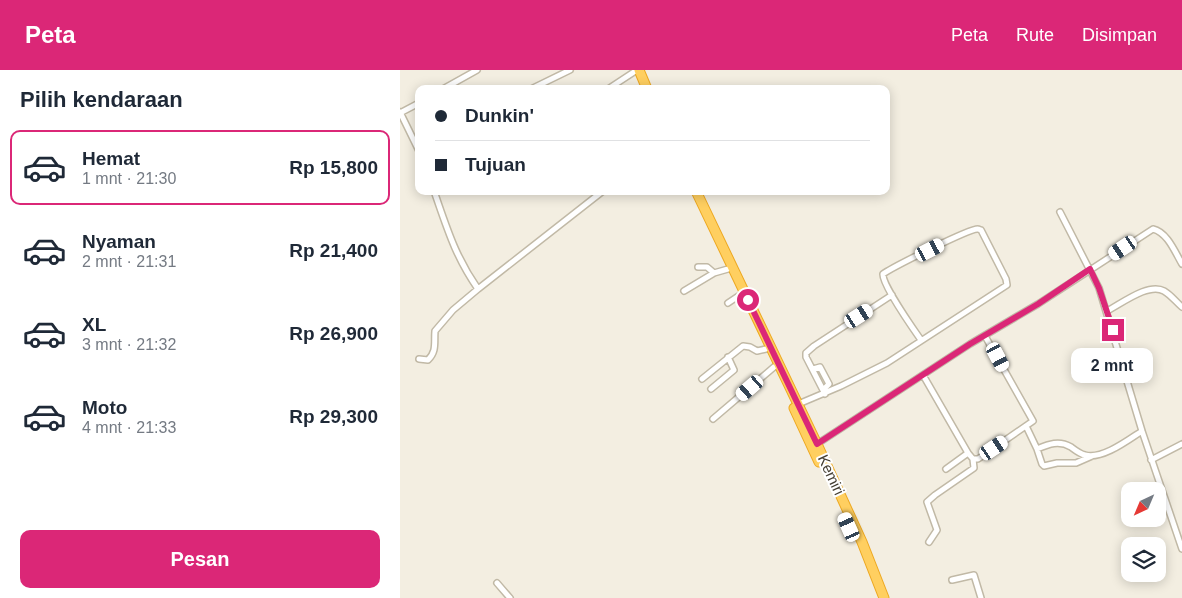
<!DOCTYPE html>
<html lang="id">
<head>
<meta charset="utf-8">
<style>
  body { margin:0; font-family:Helvetica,sans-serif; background:#f6f6f7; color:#1f2937; height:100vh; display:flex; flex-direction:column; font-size:19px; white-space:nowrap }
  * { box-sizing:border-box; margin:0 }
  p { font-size:16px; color:#747a83 }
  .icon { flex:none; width:28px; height:28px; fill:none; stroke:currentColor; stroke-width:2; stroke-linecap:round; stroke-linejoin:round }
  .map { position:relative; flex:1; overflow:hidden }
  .details { display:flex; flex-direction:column; background:#fff; width:400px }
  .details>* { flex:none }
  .guide { position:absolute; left:15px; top:15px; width:475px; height:110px; border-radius:10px; box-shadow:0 2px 12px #0003; display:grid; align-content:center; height:110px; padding:0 20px; background:#fff }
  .needle { width:32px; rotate:224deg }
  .buttons { position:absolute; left:721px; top:412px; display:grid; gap:10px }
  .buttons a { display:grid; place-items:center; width:45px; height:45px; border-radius:10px; background:#fff; box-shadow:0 2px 12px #0003; font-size:25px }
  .end { position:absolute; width:22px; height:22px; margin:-11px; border:6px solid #db2777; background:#fff; box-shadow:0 0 0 2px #fff }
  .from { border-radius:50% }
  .bubble { position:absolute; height:35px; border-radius:10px; background:#fff; box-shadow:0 2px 12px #0003; font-size:16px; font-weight:700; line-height:35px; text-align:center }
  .car { position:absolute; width:15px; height:30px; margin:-15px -8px; border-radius:6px; box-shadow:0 0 4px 1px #0007; background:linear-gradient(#fff 24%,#345 0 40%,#fff 0 76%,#345 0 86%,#fff 0) }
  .guide b { display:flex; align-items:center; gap:18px; height:48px; font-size:19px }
  .guide b+b { border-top:1px solid #e0e1e3 }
  .guide i { width:12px; height:12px; background:#1f2937 }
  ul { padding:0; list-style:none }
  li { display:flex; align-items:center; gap:15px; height:75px; margin:0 10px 8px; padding:0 10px; border:2px solid transparent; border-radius:10px }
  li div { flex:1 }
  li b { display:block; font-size:19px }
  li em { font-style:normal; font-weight:700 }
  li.current { border-color:#db2777 }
  li>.icon { width:45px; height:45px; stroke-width:1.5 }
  h2 { padding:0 20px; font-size:22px; line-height:60px }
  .button { display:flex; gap:10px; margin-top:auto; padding:10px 20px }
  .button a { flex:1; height:58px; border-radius:10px; background:#db2777; color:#fff; font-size:20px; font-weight:700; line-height:58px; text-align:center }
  header { display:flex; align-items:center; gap:30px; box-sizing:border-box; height:70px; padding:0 25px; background:#db2777; color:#fff }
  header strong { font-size:24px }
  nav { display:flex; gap:28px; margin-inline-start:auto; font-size:18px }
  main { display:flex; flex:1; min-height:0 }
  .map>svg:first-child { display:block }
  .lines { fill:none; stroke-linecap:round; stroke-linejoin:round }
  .street-casing { stroke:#c1b9a6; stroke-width:8 }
  .highway-casing { stroke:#eda821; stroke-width:11 }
  .street { stroke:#fff; stroke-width:5 }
  .highway { stroke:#ffcf60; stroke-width:9 }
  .route { stroke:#db2777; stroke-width:6 }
  .labels { text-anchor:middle; stroke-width:4; stroke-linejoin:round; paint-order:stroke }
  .street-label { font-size:15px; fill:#443e32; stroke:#fff }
</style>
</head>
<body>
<header>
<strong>Peta</strong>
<nav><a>Peta</a><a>Rute</a><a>Disimpan</a></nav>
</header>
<main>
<section class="details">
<h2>Pilih kendaraan</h2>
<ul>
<li class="current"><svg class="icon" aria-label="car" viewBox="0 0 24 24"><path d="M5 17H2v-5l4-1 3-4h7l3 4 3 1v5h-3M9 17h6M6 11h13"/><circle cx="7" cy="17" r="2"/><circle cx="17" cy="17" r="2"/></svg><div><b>Hemat</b><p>1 mnt · 21:30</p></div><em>Rp 15,800</em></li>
<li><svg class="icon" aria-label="car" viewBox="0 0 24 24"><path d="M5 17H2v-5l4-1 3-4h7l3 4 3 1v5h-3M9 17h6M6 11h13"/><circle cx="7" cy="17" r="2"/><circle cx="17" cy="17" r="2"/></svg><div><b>Nyaman</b><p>2 mnt · 21:31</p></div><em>Rp 21,400</em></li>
<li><svg class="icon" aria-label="car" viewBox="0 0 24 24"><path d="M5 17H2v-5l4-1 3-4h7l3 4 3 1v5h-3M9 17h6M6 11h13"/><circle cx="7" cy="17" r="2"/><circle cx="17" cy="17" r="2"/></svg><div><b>XL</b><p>3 mnt · 21:32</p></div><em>Rp 26,900</em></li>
<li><svg class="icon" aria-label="car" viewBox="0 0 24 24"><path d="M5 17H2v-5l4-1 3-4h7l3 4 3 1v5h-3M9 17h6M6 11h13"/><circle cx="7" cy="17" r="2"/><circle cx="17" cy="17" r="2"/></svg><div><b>Moto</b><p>4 mnt · 21:33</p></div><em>Rp 29,300</em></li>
</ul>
<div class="button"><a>Pesan</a></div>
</section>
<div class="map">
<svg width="782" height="528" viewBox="0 0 782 528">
  <rect width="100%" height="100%" fill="#f3eee1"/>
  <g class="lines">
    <defs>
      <path id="street" d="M 43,19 L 77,0
        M 131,19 L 170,0
        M 208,19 L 234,2
        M 0,42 L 19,81
        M 0,43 L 19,33
        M 34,121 C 47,158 55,186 78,219
        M 660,142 L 699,218 L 742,361 L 782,479
        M 298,197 L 307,197 L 314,203
        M 284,221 L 314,203 L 328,199
        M 328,233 L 340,225
        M 707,241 C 721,234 749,212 764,221 C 771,225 776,232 782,237
        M 19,289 L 28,290 C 37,281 34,273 35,261 L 53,240 L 78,219 L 203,121
        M 413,299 L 420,297 L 429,314 L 423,320
        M 523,305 L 568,383 L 573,389 L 578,389 L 633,351 L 585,266
        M 302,309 L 343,276 L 350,277 L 357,281 L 366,279
        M 311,319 L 334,300 L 328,287
        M 425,324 L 406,287 L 406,283 L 414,276 L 492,225
        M 396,335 L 441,316 L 487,293 L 607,215 L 606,209 L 581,160 C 580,160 579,159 578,159 C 570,158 491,198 483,204 C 482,214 514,260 521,270
        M 313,349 L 374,297
        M 626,356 L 637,379 C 649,374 659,370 671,377 C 675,380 680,384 685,385 C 702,390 728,370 742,361
        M 417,374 L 570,274 L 638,234 L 753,159 C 767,162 775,182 782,194
        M 637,379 L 642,394 L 644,396 L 657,393 L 676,393 L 692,386
        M 751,390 L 782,374
        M 546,399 L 568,383
        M 529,472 L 537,460 L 527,432 L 535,425 L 574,398 L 573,389
        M 552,510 L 574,505 L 581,528
        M 97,513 L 110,528"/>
      <path id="highway" d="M 239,0 L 247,19
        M 296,121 L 417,374 L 462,472 L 484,528
        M 394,338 L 419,392"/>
    </defs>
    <use href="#street" class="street-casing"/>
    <use href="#highway" class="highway-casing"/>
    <use href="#street" class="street"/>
    <use href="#highway" class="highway"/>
  </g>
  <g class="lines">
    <path class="route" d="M 348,230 L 417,374 L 570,274 L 638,234 L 690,199 L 699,218 L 713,260"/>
  </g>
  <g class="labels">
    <g class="street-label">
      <text transform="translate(431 405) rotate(65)" y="5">Kemiri</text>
    </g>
  </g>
</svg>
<div class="buttons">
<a><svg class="needle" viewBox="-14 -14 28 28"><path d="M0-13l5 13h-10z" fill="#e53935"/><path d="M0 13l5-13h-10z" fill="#747a83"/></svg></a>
<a><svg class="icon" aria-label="layers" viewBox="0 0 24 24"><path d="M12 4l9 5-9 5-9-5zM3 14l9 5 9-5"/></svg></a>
</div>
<i class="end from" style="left:348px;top:230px"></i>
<i class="end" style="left:713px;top:260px"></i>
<div class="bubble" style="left:671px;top:278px;width:82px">2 mnt</div>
<i class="car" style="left:723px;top:178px;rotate:236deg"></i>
<i class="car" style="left:530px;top:180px;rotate:63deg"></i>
<i class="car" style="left:459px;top:246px;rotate:58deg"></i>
<i class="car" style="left:598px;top:287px;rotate:152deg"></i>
<i class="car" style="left:350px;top:318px;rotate:229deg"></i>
<i class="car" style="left:594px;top:378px;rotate:56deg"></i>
<i class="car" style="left:449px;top:457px;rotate:336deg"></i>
<div class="guide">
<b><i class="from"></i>Dunkin'</b>
<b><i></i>Tujuan</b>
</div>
</div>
</main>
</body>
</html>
